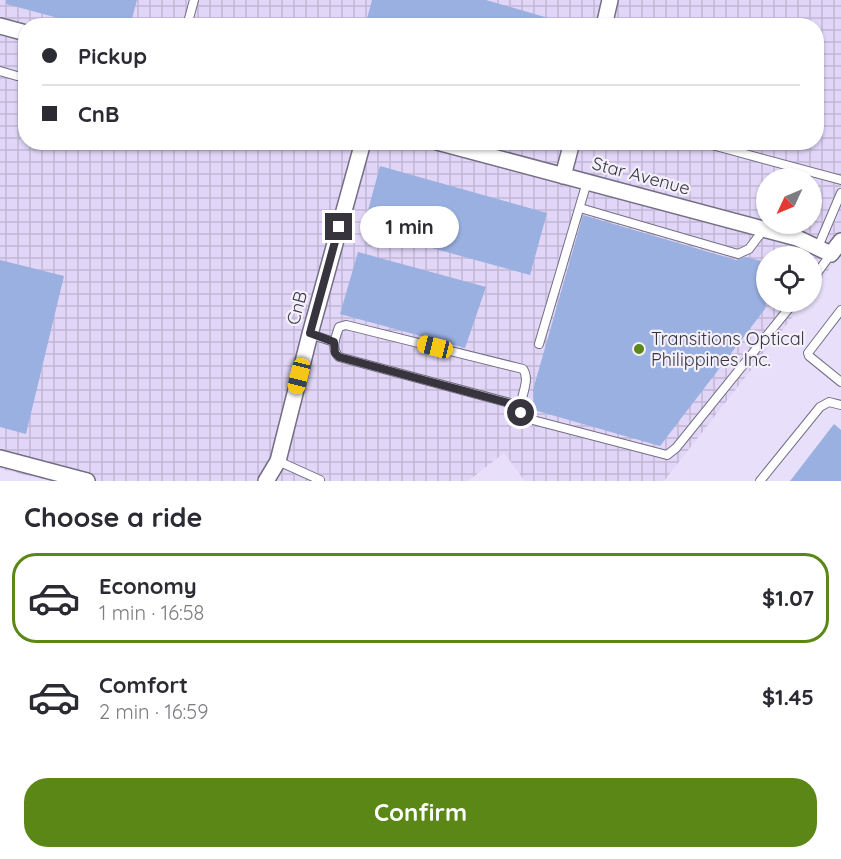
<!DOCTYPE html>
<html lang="en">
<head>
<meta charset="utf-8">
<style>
  body { margin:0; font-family:Quicksand,sans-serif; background:#f7f7f7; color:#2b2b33; height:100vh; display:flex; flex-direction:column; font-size:22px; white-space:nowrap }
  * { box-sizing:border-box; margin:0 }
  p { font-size:20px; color:#7c7c81 }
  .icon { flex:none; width:33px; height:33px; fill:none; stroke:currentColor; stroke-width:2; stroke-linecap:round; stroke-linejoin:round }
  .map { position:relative; height:481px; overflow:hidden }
  .side { display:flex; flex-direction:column; background:#fff; flex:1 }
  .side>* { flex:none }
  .guide { position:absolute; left:18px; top:18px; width:806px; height:132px; border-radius:24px; box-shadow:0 2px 4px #0004; display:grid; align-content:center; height:132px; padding:0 24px; background:#fff }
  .needle { width:39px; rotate:226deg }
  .fabs { position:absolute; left:756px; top:168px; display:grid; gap:12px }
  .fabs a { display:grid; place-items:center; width:66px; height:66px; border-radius:50%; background:#fff; box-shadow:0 2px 4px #0004; font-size:30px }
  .end { position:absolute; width:27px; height:27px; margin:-14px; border:8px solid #37343e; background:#fff; box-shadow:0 0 0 3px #fff }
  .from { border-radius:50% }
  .bubble { position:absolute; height:42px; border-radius:21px; background:#fff; box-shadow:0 2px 4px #0004; font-size:20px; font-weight:800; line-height:42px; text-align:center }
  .car { position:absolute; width:18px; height:36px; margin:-18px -9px; border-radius:8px; box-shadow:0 0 4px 2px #0007; background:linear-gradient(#f5c518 24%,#345 0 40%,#f5c518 0 76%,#345 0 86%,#f5c518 0) }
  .guide b { display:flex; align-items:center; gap:21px; height:57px; font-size:22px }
  .guide b+b { border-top:2px solid #e1e1e2 }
  .guide i { width:15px; height:15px; background:#2b2b33 }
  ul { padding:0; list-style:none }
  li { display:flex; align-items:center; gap:18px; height:90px; margin:0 12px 9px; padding:0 12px; border:3px solid transparent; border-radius:24px }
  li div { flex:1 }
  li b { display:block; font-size:22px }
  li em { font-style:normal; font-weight:800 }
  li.selected { border-color:#5b8716 }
  li>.icon { width:54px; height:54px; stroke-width:1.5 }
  h2 { padding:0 24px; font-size:27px; line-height:72px }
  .primary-button { display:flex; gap:12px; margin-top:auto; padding:12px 24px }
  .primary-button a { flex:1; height:69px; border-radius:24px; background:#5b8716; color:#fff; font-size:24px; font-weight:800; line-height:69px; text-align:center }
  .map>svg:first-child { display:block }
  .industrial { fill:url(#industrial-grid); fill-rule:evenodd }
  .building { fill:#99b0e1 }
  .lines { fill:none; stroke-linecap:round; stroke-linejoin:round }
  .lane-casing { stroke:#756e85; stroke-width:10 }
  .street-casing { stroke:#756e85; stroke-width:18 }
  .lane { stroke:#fff; stroke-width:8 }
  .street { stroke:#fff; stroke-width:15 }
  .route { stroke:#37343e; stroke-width:8 }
  .poi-dot { fill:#5b8716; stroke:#f3f0fb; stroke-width:2 }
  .labels { text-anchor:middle; stroke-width:4.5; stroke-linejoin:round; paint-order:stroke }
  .street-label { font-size:18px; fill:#37343e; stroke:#f3f0fb }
  .poi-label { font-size:18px; fill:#37343e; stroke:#f3f0fb; text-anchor:start }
</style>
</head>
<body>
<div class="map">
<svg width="841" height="481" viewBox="0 0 841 481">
  <defs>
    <pattern id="industrial-grid" width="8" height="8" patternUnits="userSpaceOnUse" patternTransform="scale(1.5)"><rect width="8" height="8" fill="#e1d6f7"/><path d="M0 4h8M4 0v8" fill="none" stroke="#c2b8d5"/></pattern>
  </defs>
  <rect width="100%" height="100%" fill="#e8e0fa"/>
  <path class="industrial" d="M 0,0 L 841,0 L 841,254 L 812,292 L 812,256 L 766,256 L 766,302 L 804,302 L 664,481 L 525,481 L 504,453 L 468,481 L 50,481 L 0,469 ZM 26,26 L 816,26 L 816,142 L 26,142 ZM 766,178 L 812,178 L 812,224 L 766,224 Z"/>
  <path class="building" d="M 6,0 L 137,0 L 130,26 L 88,26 L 6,4 Z
    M 372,0 L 486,0 L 562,22 L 562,26 L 365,26 Z
    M 380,166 L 547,213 L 530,275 L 363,229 Z
    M 583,215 L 736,260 L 746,257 L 766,262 L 766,305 L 765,309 L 660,446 L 534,410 L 533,390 Z
    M 358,252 L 486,287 L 465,348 L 340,314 Z
    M 0,260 L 64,276 L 26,434 L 0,427 Z
    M 834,424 L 841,430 L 841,481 L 790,481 Z"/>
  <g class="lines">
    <defs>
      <path id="lane" d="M 187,26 L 194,0
        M 0,71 L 17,76
        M 701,142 L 841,180
        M 580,208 L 738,254 L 749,249 L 764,229
        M 818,247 L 841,193
        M 812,280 L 831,254
        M 841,310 L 808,353 L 809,356 L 841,382
        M 310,334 L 334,342
        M 539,344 L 587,182
        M 521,406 L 339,357 C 330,348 336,337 339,327 L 346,325 L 523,369 C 533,384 513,403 525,418 L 667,455 L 676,448 L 794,302
        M 278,461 L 320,480
        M 760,481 L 820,407 L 829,402 L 841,405"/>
      <path id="street" d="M 0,26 L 26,33
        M 604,26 L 610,0
        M 437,142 L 797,238 L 831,254 L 841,241
        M 563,176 L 572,142
        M 0,458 L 87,481
        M 266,481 L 278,461 L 310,334 L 363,142"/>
    </defs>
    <use href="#lane" class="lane-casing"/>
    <use href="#street" class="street-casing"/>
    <use href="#lane" class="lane"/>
    <use href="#street" class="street"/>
  </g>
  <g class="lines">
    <path class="route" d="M 339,227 L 310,333 L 334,342 L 335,353 L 339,357 L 520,406 L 521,413"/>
  </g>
  <circle class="poi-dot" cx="639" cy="349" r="6"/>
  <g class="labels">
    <g class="street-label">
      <text transform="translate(641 176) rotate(15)" y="6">Star Avenue</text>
      <text transform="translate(297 308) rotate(-75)" y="6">CnB</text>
    </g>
    <g class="poi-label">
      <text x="651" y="345">Transitions Optical<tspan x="651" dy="21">Philippines Inc.</tspan></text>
    </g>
  </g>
</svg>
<div class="fabs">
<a><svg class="needle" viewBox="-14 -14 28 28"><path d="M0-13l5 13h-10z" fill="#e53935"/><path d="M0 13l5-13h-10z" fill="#7c7c81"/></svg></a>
<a><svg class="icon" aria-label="locate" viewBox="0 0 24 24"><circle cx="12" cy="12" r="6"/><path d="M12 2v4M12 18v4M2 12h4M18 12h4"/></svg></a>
</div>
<i class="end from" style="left:521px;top:413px"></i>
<i class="end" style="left:339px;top:227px"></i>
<div class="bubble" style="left:360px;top:206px;width:99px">1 min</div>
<i class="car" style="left:435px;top:347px;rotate:284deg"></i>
<i class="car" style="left:299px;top:376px;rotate:194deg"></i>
<div class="guide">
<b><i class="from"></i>Pickup</b>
<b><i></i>CnB</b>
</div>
</div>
<section class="side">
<h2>Choose a ride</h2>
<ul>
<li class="selected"><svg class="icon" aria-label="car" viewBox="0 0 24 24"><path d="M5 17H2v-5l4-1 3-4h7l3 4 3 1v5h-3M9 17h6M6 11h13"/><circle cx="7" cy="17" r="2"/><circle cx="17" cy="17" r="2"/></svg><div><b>Economy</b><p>1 min · 16:58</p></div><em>$1.07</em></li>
<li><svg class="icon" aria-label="car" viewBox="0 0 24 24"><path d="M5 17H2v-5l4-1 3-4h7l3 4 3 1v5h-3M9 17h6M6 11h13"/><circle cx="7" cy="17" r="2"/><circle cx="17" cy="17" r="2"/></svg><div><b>Comfort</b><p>2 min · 16:59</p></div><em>$1.45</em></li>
</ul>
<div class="primary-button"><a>Confirm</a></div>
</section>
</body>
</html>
